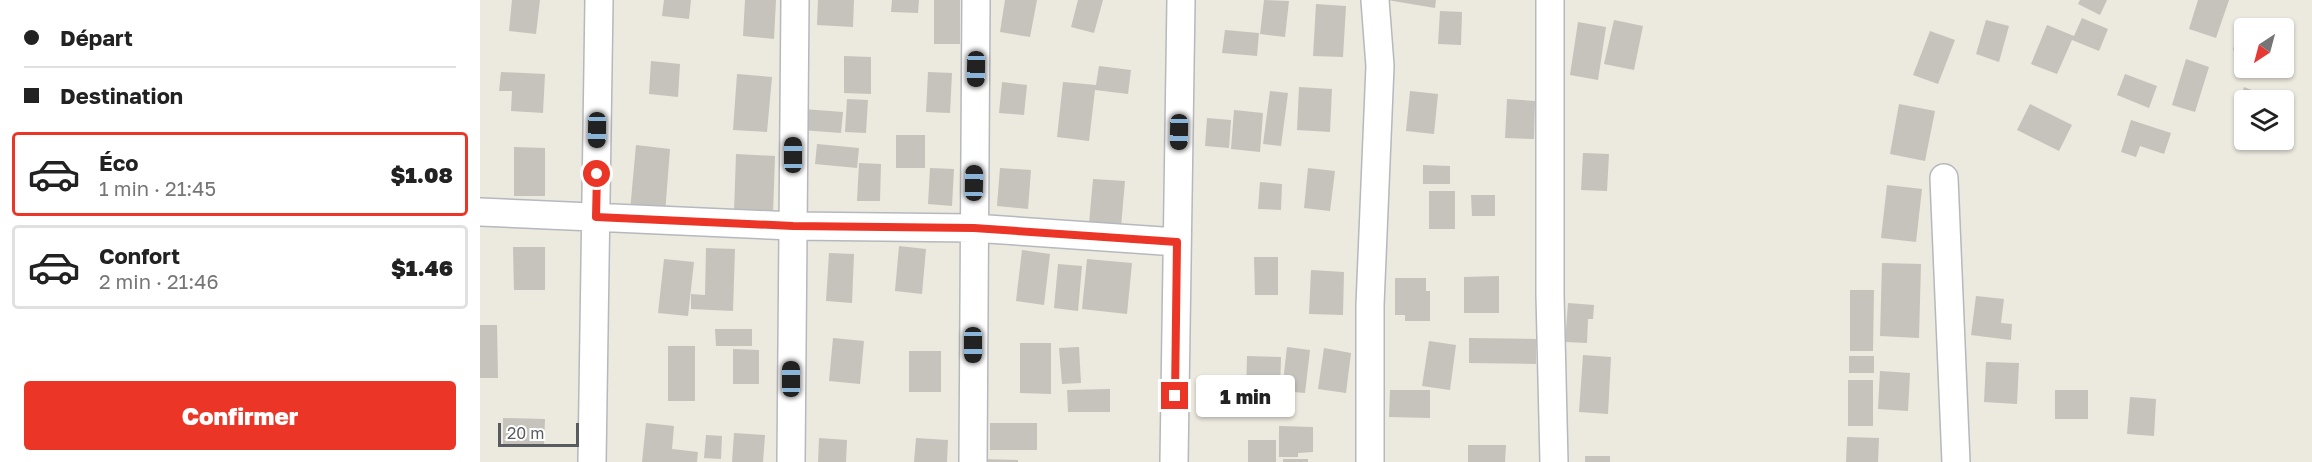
<!DOCTYPE html>
<html lang="fr">
<head>
<meta charset="utf-8">
<style>
  body { margin:0; font-family:"Golos Text",sans-serif; background:#f2f2f2; color:#222; height:100vh; display:flex; flex-direction:column; font-size:22px; white-space:nowrap }
  * { box-sizing:border-box; margin:0 }
  p { font-size:20px; color:#767676 }
  .icon { flex:none; width:33px; height:33px; fill:none; stroke:currentColor; stroke-width:2; stroke-linecap:round; stroke-linejoin:round }
  .map { position:relative; flex:1; overflow:hidden }
  .drawer { display:flex; flex-direction:column; background:#fff; width:480px }
  .drawer>* { flex:none }
  .banner { display:grid; align-content:center; height:132px; padding:0 24px; background:#fff }
  .needle { width:39px; rotate:216deg }
  .buttons { position:absolute; left:1754px; top:18px; display:grid; gap:12px }
  .buttons a { display:grid; place-items:center; width:60px; height:60px; border-radius:6px; background:#fff; box-shadow:0 2px 4px #0004; font-size:30px }
  .scale { position:absolute; left:18px; bottom:15px; width:81px; box-sizing:border-box; padding-left:6px; border:3px solid #585c61; border-top:0; font-size:16px; line-height:21px; white-space:nowrap; color:#585c61; -webkit-text-stroke:4px #fff; paint-order:stroke }
  .end { position:absolute; width:27px; height:27px; margin:-14px; border:8px solid #eb3526; background:#fff; box-shadow:0 0 0 3px #fff }
  .from { border-radius:50% }
  .bubble { position:absolute; height:42px; border-radius:6px; background:#fff; box-shadow:0 2px 4px #0004; font-size:20px; font-weight:800; line-height:42px; text-align:center }
  .car { position:absolute; width:18px; height:36px; margin:-18px -9px; border-radius:8px; box-shadow:0 0 4px 2px #0007; background:linear-gradient(#222 24%,#8ab4d8 0 40%,#222 0 76%,#8ab4d8 0 86%,#222 0) }
  .banner b { display:flex; align-items:center; gap:21px; height:57px; font-size:22px }
  .banner b+b { border-top:2px solid #e0e0e0 }
  .banner i { width:15px; height:15px; background:#222 }
  ul { padding:0; list-style:none }
  li { display:flex; align-items:center; gap:18px; height:84px; margin:0 12px 9px; padding:0 12px; border:3px solid #e0e0e0; border-radius:6px }
  li div { flex:1 }
  li b { display:block; font-size:22px }
  li em { font-style:normal; font-weight:800 }
  li.current { border-color:#eb3526 }
  li>.icon { width:54px; height:54px; stroke-width:1.5 }
  .primary-button { display:flex; gap:12px; margin-top:auto; padding:12px 24px }
  .primary-button a { flex:1; height:69px; border-radius:6px; background:#eb3526; color:#fff; font-size:24px; font-weight:800; line-height:69px; text-align:center }
  main { display:flex; flex:1; min-height:0 }
  .map>svg:first-child { display:block }
  .building { fill:#c6c3bc }
  .lines { fill:none; stroke-linecap:round; stroke-linejoin:round }
  .street-casing { stroke:#b5b8bd; stroke-width:30 }
  .street { stroke:#fff; stroke-width:27 }
  .route { stroke:#eb3526; stroke-width:8 }
</style>
</head>
<body>
<main>
<section class="drawer">
<div class="banner">
<b><i class="from"></i>Départ</b>
<b><i></i>Destination</b>
</div>
<ul>
<li class="current"><svg class="icon" aria-label="car" viewBox="0 0 24 24"><path d="M5 17H2v-5l4-1 3-4h7l3 4 3 1v5h-3M9 17h6M6 11h13"/><circle cx="7" cy="17" r="2"/><circle cx="17" cy="17" r="2"/></svg><div><b>Éco</b><p>1 min · 21:45</p></div><em>$1.08</em></li>
<li><svg class="icon" aria-label="car" viewBox="0 0 24 24"><path d="M5 17H2v-5l4-1 3-4h7l3 4 3 1v5h-3M9 17h6M6 11h13"/><circle cx="7" cy="17" r="2"/><circle cx="17" cy="17" r="2"/></svg><div><b>Confort</b><p>2 min · 21:46</p></div><em>$1.46</em></li>
</ul>
<div class="primary-button"><a>Confirmer</a></div>
</section>
<div class="map">
<svg width="1832" height="462" viewBox="0 0 1832 462">
  <rect width="100%" height="100%" fill="#ece9df"/>
  <path class="building" d="M 32,0 L 60,0 L 56,34 L 29,31 Z
    M 184,0 L 211,0 L 209,19 L 182,16 Z
    M 265,0 L 296,0 L 294,39 L 263,36 Z
    M 338,0 L 374,0 L 373,27 L 337,25 Z
    M 412,0 L 439,0 L 438,13 L 411,12 Z
    M 454,0 L 480,0 L 480,44 L 454,44 Z
    M 525,0 L 557,0 L 550,37 L 520,32 Z
    M 598,0 L 623,0 L 614,33 L 591,27 Z
    M 784,0 L 809,1 L 805,37 L 780,34 Z
    M 907,0 L 956,0 L 955,8 Z
    M 1600,0 L 1627,0 L 1620,15 L 1598,4 Z
    M 1718,0 L 1749,0 L 1736,38 L 1709,29 Z
    M 836,4 L 866,6 L 863,57 L 833,56 Z
    M 960,11 L 982,12 L 981,45 L 958,44 Z
    M 1602,18 L 1628,29 L 1619,51 L 1592,40 L 1577,74 L 1551,64 L 1567,25 L 1594,36 Z
    M 1134,20 L 1163,26 L 1154,70 L 1124,64 Z
    M 1506,20 L 1529,26 L 1519,62 L 1496,54 Z
    M 1098,22 L 1126,27 L 1118,80 L 1090,75 Z
    M 1760,26 L 1764,27 L 1764,53 L 1753,50 Z
    M 745,30 L 779,33 L 777,56 L 742,53 Z
    M 1450,31 L 1475,40 L 1458,84 L 1433,75 Z
    M 364,56 L 391,57 L 391,94 L 364,93 Z
    M 1706,59 L 1729,67 L 1715,112 L 1692,105 Z
    M 171,61 L 200,64 L 198,97 L 169,94 Z
    M 619,66 L 651,70 L 648,94 L 615,90 L 609,141 L 577,137 L 583,82 L 616,85 Z
    M 21,72 L 65,74 L 63,113 L 31,111 L 32,91 L 19,91 Z
    M 448,72 L 472,73 L 470,113 L 446,112 Z
    M 257,74 L 292,77 L 287,132 L 253,130 Z
    M 1645,74 L 1677,86 L 1669,108 L 1637,95 Z
    M 522,82 L 547,85 L 544,115 L 519,113 Z
    M 819,87 L 852,89 L 850,132 L 817,130 Z
    M 1764,87 L 1790,97 L 1789,100 L 1764,100 L 1764,121 L 1754,118 Z
    M 790,91 L 808,93 L 801,146 L 783,144 Z
    M 930,91 L 958,94 L 954,134 L 926,131 Z
    M 367,99 L 388,100 L 386,133 L 365,132 Z
    M 1027,99 L 1055,101 L 1054,139 L 1025,138 Z
    M 1419,104 L 1455,111 L 1445,161 L 1410,154 Z
    M 1550,104 L 1592,125 L 1579,151 L 1537,130 Z
    M 323,109 L 363,112 L 361,133 L 321,130 Z
    M 754,110 L 783,113 L 780,152 L 751,149 Z
    M 727,118 L 751,120 L 749,148 L 725,146 Z
    M 1651,120 L 1691,133 L 1684,154 L 1660,146 L 1656,157 L 1641,152 Z
    M 416,135 L 445,135 L 445,168 L 416,168 Z
    M 337,144 L 379,148 L 377,168 L 335,164 Z
    M 156,145 L 190,149 L 185,214 L 150,211 Z
    M 34,147 L 65,148 L 65,196 L 34,196 Z
    M 1103,153 L 1129,154 L 1127,191 L 1101,190 Z
    M 256,154 L 295,156 L 293,214 L 254,212 Z
    M 379,163 L 401,164 L 400,201 L 377,201 Z
    M 943,165 L 970,166 L 970,184 L 943,184 Z
    M 450,168 L 474,169 L 472,206 L 448,204 Z
    M 520,168 L 551,170 L 548,209 L 517,206 Z
    M 828,168 L 855,171 L 850,211 L 824,208 Z
    M 613,179 L 645,181 L 641,227 L 609,224 Z
    M 780,182 L 802,184 L 801,210 L 778,209 Z
    M 1407,185 L 1442,189 L 1436,242 L 1401,238 Z
    M 949,191 L 975,191 L 975,229 L 949,229 Z
    M 991,195 L 1015,195 L 1015,216 L 992,216 Z
    M 419,246 L 446,249 L 442,294 L 415,291 Z
    M 33,247 L 65,247 L 65,290 L 34,290 Z
    M 226,248 L 255,249 L 253,311 L 211,309 L 211,294 L 225,295 Z
    M 542,250 L 570,254 L 564,305 L 536,301 Z
    M 349,253 L 374,254 L 372,303 L 346,301 Z
    M 774,257 L 798,257 L 798,295 L 775,295 Z
    M 184,259 L 214,262 L 208,316 L 178,313 Z
    M 607,259 L 652,263 L 647,314 L 602,309 Z
    M 1402,263 L 1441,264 L 1439,338 L 1400,336 Z
    M 578,264 L 602,266 L 598,311 L 574,308 Z
    M 831,270 L 864,272 L 863,315 L 829,314 Z
    M 1019,276 L 1019,313 L 984,313 L 984,277 Z
    M 915,278 L 946,278 L 946,291 L 950,291 L 950,321 L 925,321 L 925,315 L 915,315 Z
    M 1370,290 L 1394,290 L 1393,351 L 1370,351 Z
    M 1496,296 L 1524,299 L 1521,323 L 1532,324 L 1531,340 L 1491,335 Z
    M 1088,303 L 1114,305 L 1113,319 L 1108,319 L 1107,343 L 1085,342 Z
    M 0,325 L 17,325 L 18,378 L 0,378 Z
    M 235,329 L 272,329 L 272,346 L 236,346 Z
    M 353,338 L 384,341 L 380,384 L 349,381 Z
    M 989,338 L 1056,339 L 1056,364 L 989,363 Z
    M 949,341 L 976,345 L 970,390 L 942,386 Z
    M 540,343 L 571,343 L 571,394 L 540,393 Z
    M 188,346 L 215,346 L 215,401 L 188,401 Z
    M 599,347 L 601,383 L 582,384 L 579,348 Z
    M 807,347 L 830,350 L 825,393 L 802,391 Z
    M 844,348 L 871,353 L 866,393 L 838,389 Z
    M 253,349 L 279,350 L 279,384 L 253,384 Z
    M 429,351 L 461,351 L 461,392 L 429,392 Z
    M 1103,355 L 1131,357 L 1128,414 L 1099,412 Z
    M 767,356 L 801,357 L 800,395 L 766,394 Z
    M 1369,356 L 1394,356 L 1394,373 L 1369,373 Z
    M 1506,362 L 1539,363 L 1537,404 L 1504,402 Z
    M 1400,371 L 1430,373 L 1428,411 L 1398,409 Z
    M 1368,380 L 1393,380 L 1393,426 L 1368,426 Z
    M 630,389 L 630,412 L 588,412 L 587,390 Z
    M 910,390 L 950,390 L 950,418 L 909,417 Z
    M 1575,390 L 1608,390 L 1608,419 L 1575,419 Z
    M 1650,397 L 1676,399 L 1674,436 L 1647,434 Z
    M 23,418 L 65,419 L 64,445 L 23,444 Z
    M 166,423 L 194,426 L 192,449 L 218,452 L 217,462 L 162,462 Z
    M 510,423 L 557,423 L 557,450 L 510,450 Z
    M 799,426 L 833,427 L 833,452 L 818,453 L 818,457 L 799,457 Z
    M 254,433 L 285,435 L 283,462 L 252,462 Z
    M 226,435 L 242,436 L 241,459 L 224,458 Z
    M 1367,437 L 1399,438 L 1398,462 L 1366,462 Z
    M 339,438 L 367,440 L 366,462 L 338,462 Z
    M 436,438 L 468,440 L 467,462 L 434,462 Z
    M 768,440 L 796,440 L 796,462 L 768,462 Z
    M 988,445 L 1026,445 L 1025,462 L 988,462 Z
    M 1105,456 L 1130,456 L 1130,462 L 1105,462 Z
    M 501,459 L 538,460 L 538,462 L 501,462 Z
    M 803,459 L 828,459 L 828,462 L 803,462 Z"/>
  <g class="lines">
    <defs>
      <path id="street" d="M 1070,0 L 1070,295 L 1074,462
        M 1464,178 L 1476,462
        M 0,212 L 313,226 L 493,228 L 697,242
        M 112,462 L 119,0
        M 311,462 L 315,0
        M 493,462 L 496,0
        M 694,462 L 701,0
        M 890,462 L 890,305 L 900,66 L 895,0"/>
    </defs>
    <use href="#street" class="street-casing"/>
    <use href="#street" class="street"/>
  </g>
  <g class="lines">
    <path class="route" d="M 117,174 L 116,217 L 313,226 L 494,228 L 697,242 L 695,396"/>
  </g>
</svg>
<div class="buttons">
<a><svg class="needle" viewBox="-14 -14 28 28"><path d="M0-13l5 13h-10z" fill="#e53935"/><path d="M0 13l5-13h-10z" fill="#767676"/></svg></a>
<a><svg class="icon" aria-label="layers" viewBox="0 0 24 24"><path d="M12 4l9 5-9 5-9-5zM3 14l9 5 9-5"/></svg></a>
</div>
<div class="scale">20 m</div>
<i class="end from" style="left:117px;top:174px"></i>
<i class="end" style="left:695px;top:396px"></i>
<div class="bubble" style="left:716px;top:375px;width:99px">1 min</div>
<i class="car" style="left:496px;top:69px;rotate:181deg"></i>
<i class="car" style="left:117px;top:130px;rotate:181deg"></i>
<i class="car" style="left:699px;top:132px;rotate:181deg"></i>
<i class="car" style="left:313px;top:155px;rotate:0deg"></i>
<i class="car" style="left:494px;top:183px;rotate:1deg"></i>
<i class="car" style="left:493px;top:345px;rotate:180deg"></i>
<i class="car" style="left:311px;top:379px;rotate:0deg"></i>
</div>
</main>
</body>
</html>
